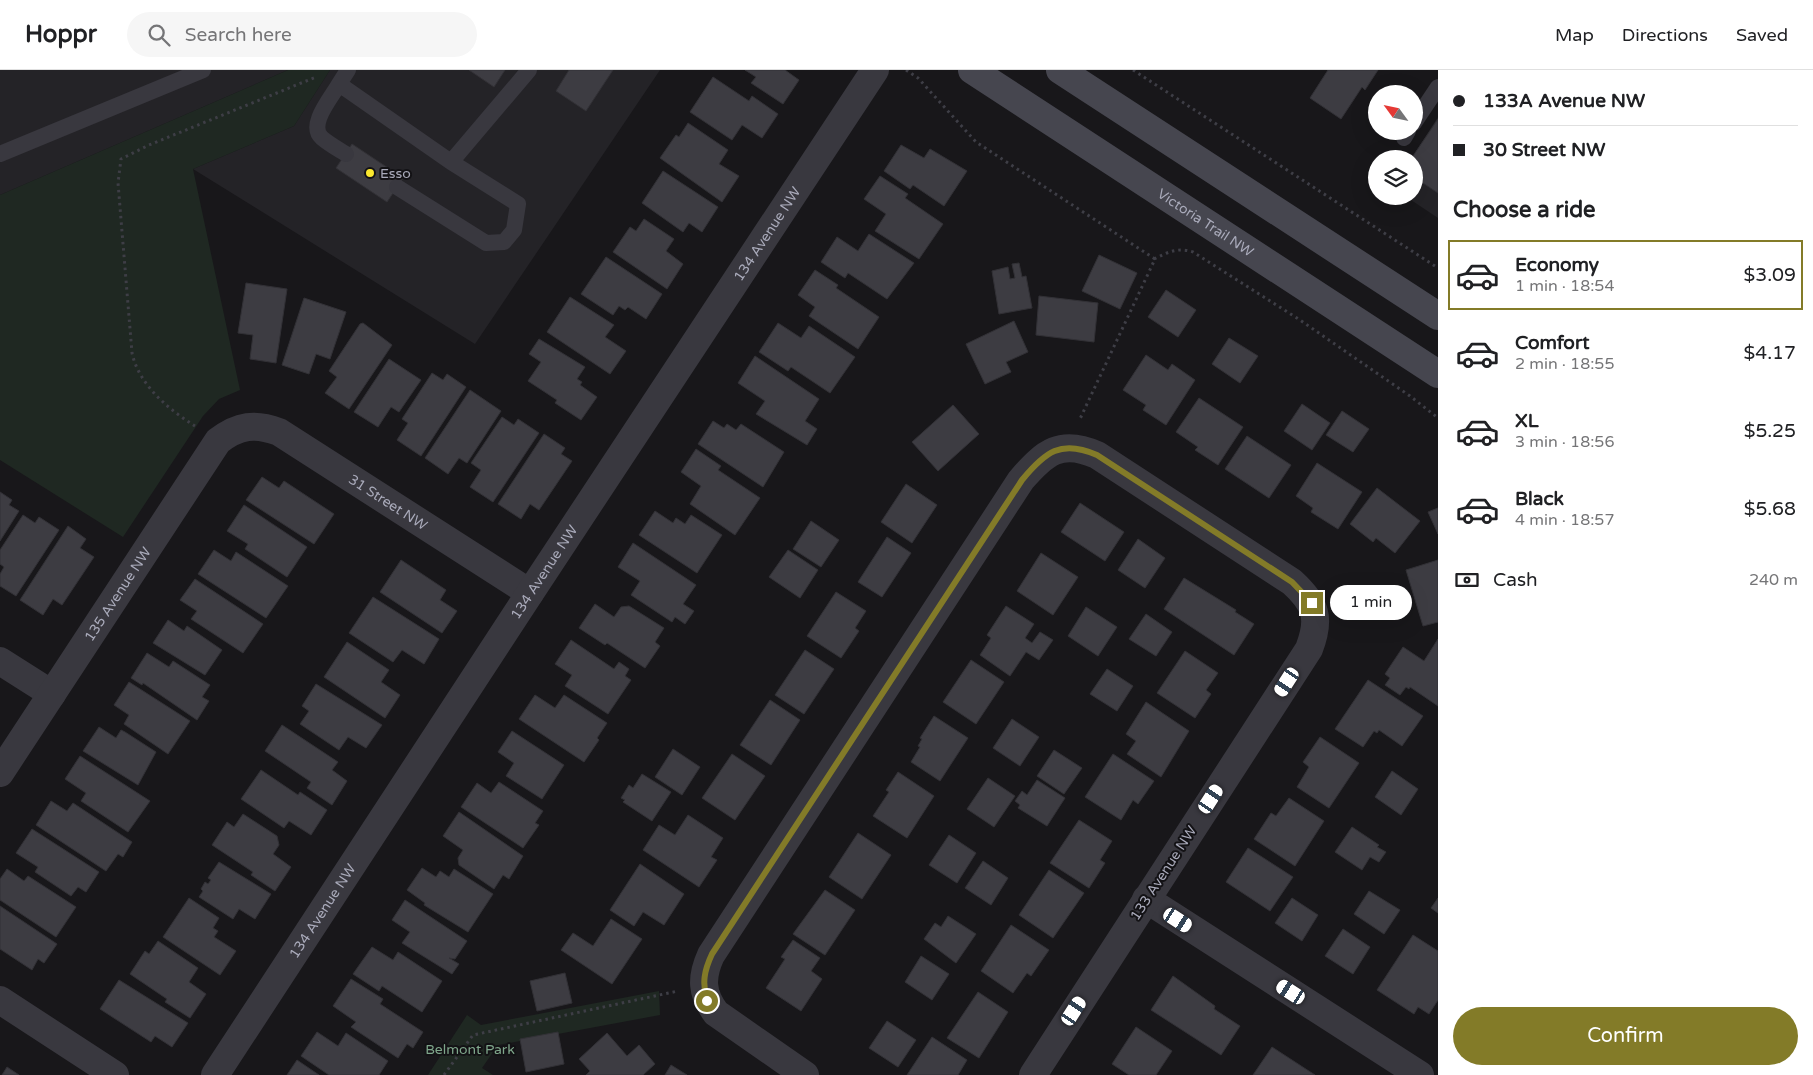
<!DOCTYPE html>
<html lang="en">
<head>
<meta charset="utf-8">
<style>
  body { margin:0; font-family:"Varela Round",sans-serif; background:#f6f6f6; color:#202124; height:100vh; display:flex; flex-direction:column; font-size:19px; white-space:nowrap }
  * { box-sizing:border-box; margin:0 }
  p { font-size:16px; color:#757577 }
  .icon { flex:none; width:28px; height:28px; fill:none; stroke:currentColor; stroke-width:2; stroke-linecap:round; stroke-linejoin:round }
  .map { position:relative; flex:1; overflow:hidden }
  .side { display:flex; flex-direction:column; background:#fff; width:375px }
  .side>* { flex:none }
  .guide { display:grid; align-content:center; height:110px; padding:0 15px; background:#fff }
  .needle { width:32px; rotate:303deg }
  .tools { position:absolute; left:1368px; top:15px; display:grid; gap:10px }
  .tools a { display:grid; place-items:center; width:55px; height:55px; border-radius:50%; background:#fff; box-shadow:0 5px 20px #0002; font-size:25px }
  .end { position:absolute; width:22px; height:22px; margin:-11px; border:6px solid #837b28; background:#fff; box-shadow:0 0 0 2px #fff }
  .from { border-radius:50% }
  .bubble { position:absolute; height:35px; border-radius:18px; background:#fff; box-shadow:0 5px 20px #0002; font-size:16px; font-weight:600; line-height:35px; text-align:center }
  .car { position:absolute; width:15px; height:30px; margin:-15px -8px; border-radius:6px; box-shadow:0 0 4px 1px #0007; background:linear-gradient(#fff 24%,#345 0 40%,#fff 0 76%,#345 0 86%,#fff 0) }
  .guide b { display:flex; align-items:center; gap:18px; height:48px; font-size:19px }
  .guide b+b { border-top:1px solid #e0e0e0 }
  .guide i { width:12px; height:12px; background:#202124 }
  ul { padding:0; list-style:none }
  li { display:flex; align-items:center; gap:15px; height:70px; margin:0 10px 8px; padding:0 5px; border:2px solid transparent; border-radius:0px }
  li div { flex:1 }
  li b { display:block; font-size:19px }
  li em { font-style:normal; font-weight:600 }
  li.active { border-color:#837b28 }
  li>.icon { width:45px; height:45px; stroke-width:1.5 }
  h2 { padding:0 15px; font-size:22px; line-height:60px }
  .pay { display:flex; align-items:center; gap:12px; height:55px; padding:0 15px; font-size:19px }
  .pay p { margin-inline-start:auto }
  .action { display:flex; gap:10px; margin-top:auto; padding:10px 15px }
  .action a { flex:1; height:58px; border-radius:30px; background:#837b28; color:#fff; font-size:20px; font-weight:600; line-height:58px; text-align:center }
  header { display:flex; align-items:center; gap:30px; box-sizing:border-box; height:70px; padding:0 25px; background:#fff; border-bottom:1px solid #e0e0e0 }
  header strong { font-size:24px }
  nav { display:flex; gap:28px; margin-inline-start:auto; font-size:18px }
  .search { width:350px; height:45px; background:#f6f6f6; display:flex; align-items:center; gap:12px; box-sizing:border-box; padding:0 18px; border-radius:28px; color:#757577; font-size:19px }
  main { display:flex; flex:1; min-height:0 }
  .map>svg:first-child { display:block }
  .built { fill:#242327 }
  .green { fill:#1f2822 }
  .building { fill:#3d3c42; stroke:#323136 }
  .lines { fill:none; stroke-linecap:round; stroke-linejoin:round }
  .path { stroke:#3e3e46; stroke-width:3; stroke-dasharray:2.5 4; stroke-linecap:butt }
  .lane { stroke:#39383f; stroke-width:16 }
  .street { stroke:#39383f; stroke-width:28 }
  .secondary { stroke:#46464f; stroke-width:28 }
  .route { stroke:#837b28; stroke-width:6 }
  .poi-dot { fill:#fbe82e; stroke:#131215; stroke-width:2 }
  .labels { text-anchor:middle; stroke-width:4; stroke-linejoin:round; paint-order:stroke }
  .poi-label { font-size:14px; fill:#a9aaba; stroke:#131215; text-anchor:start }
  .street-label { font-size:14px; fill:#a9aaba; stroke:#131215 }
  .park-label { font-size:14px; fill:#7fa68b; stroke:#131215 }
</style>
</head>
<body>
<header>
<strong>Hoppr</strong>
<div class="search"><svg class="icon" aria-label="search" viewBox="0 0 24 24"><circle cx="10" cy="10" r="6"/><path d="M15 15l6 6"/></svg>Search here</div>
<nav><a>Map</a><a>Directions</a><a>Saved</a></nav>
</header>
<main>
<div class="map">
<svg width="1438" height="1005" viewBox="0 0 1438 1005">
  <rect width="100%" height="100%" fill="#18171a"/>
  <path class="built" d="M 0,0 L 288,0 L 0,125 Z
    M 330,0 L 660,0 L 475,274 L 193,99 L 294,56 Z
    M 1438,47 L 1438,148 L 1405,126 L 1414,126 L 1414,89 L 1411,89 Z"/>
  <path class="green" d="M 288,0 L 330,0 L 294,56 L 193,99 L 240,320 L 219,329 L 203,346 L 123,467 L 0,390 L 0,125 Z
    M 659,921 L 660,945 L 498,975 L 482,998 L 493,1005 L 428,1005 L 467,945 L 481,955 Z"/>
  <path class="building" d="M 469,0 L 505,0 L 494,17 Z
    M 569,0 L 613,0 L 586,41 L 556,21 Z
    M 745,0 L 785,0 L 799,10 L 783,34 L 751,13 L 756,7 Z
    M 1328,0 L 1378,0 L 1365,20 L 1362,17 L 1341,49 L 1310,28 Z
    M 713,7 L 749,31 L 752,26 L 778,44 L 762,68 L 742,55 L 732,70 L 690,42 Z
    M 1438,49 L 1438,123 L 1414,107 L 1414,89 L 1411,89 Z
    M 688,53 L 728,80 L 719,94 L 739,106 L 722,132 L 660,88 L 676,65 L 679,67 Z
    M 352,74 L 403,108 L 387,132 L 336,98 Z
    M 901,75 L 924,88 L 930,79 L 967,101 L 944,136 L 913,115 L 910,119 L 884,101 Z
    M 663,101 L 718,137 L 702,162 L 689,153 L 683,162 L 642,133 Z
    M 880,106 L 908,124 L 905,128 L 943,154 L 919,189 L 875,161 L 886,144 L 864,129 Z
    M 644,149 L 674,169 L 666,181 L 683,194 L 667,219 L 613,182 L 630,157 L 636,161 Z
    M 869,164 L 914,193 L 887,229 L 848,203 L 845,208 L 821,192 L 837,167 L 858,181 Z
    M 1099,185 L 1137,203 L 1120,239 L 1082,221 Z
    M 606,187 L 662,224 L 646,249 L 628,237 L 625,240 L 619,236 L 613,245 L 581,224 Z
    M 1019,193 L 1022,207 L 1026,206 L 1032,238 L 999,244 L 992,201 L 1008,197 L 1010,209 L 1015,208 L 1012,194 Z
    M 815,200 L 838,215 L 836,218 L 879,247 L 858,279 L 809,246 L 815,237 L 798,225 Z
    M 246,213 L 287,219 L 276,293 L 250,289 L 253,265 L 238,263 Z
    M 1166,220 L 1196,240 L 1178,267 L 1148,247 Z
    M 1039,226 L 1098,233 L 1094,272 L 1036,265 Z
    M 570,227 L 614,255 L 605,267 L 626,281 L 610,304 L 547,262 Z
    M 304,228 L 346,242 L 330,289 L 316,284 L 309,304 L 282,295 Z
    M 1014,251 L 1028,282 L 1006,292 L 1011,302 L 985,314 L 966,274 Z
    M 363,253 L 392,275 L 349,339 L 325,323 L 337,307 L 329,301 L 360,254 Z
    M 778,253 L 801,268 L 809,256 L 855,287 L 830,323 L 791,297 L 788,301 L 759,282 Z
    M 1229,268 L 1258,286 L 1240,313 L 1212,294 Z
    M 539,269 L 585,297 L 577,309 L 582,312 L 580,315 L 597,327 L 581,350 L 555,333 L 557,330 L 528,311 L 541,292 L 529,284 Z
    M 1146,285 L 1168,300 L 1172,294 L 1195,310 L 1166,355 L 1143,340 L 1146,335 L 1123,320 Z
    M 755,286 L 819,329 L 805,351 L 817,359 L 807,375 L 756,344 L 765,331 L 738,313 Z
    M 389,289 L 421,310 L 399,342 L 391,337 L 378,357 L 354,342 Z
    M 432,303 L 443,310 L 447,304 L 466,317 L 421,386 L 397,370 L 408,353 L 402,349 Z
    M 470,320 L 501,341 L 467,393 L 459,388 L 448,404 L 425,388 Z
    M 1199,328 L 1243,357 L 1218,395 L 1195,380 L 1198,377 L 1176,362 Z
    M 1302,334 L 1330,353 L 1312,380 L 1284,361 Z
    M 953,335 L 979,364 L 938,401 L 912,372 Z
    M 1342,341 L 1369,359 L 1353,382 L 1326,365 Z
    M 502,347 L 514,355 L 518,349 L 539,363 L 493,432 L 470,417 L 481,400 L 471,393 Z
    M 713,351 L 724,358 L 727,354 L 736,360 L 741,354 L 784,382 L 763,417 L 698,374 Z
    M 544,364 L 565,378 L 561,384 L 572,391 L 539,440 L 530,434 L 521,449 L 498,434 Z
    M 1247,366 L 1291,395 L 1269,428 L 1225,399 Z
    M 696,379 L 721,396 L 718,400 L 760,428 L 735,465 L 690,434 L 701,416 L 681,402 Z
    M 1317,393 L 1362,422 L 1338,459 L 1311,442 L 1313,438 L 1296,426 Z
    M 262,407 L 279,418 L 284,411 L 334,444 L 314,474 L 246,430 Z
    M 906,414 L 937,435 L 912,473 L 881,452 Z
    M 1377,418 L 1420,451 L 1395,483 L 1376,468 L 1373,472 L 1350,454 Z
    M 0,422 L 12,430 L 9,435 L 19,441 L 0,471 Z
    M 1080,433 L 1124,462 L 1105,491 L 1061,462 Z
    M 244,435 L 307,477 L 287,507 L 245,479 L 248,474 L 227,461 Z
    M 1438,438 L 1438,464 L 1428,442 Z
    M 655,441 L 673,453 L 676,448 L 685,454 L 691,445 L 722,465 L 697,503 L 639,465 Z
    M 23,445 L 35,453 L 39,447 L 59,460 L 16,526 L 0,516 L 0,504 L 4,497 L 0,494 L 0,480 Z
    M 811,451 L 839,470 L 821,497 L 793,479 Z
    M 68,456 L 86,469 L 80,478 L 94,487 L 62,535 L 53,529 L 43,545 L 20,530 Z
    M 887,467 L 911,483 L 882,527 L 858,512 Z
    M 1138,469 L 1165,488 L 1145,518 L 1118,500 Z
    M 633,473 L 696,515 L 683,534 L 694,541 L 685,554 L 675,547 L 672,552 L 631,525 L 640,511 L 618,497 Z
    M 214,480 L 231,491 L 236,482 L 288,516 L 266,548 L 198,504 Z
    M 788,480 L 818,500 L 800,528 L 769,507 Z
    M 1041,483 L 1078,507 L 1053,545 L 1017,521 Z
    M 401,490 L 446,520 L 440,530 L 457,541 L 442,563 L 380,522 Z
    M 1438,490 L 1438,552 L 1423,556 L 1406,500 Z
    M 1184,508 L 1236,540 L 1235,542 L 1254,554 L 1234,585 L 1164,539 Z
    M 195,509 L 263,554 L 243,583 L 191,549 L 197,541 L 180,530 Z
    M 836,522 L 866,541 L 855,558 L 859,561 L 841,588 L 807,566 Z
    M 373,527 L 439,569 L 424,594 L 402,580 L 393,592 L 349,563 Z
    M 595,534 L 614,547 L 621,537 L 629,536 L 664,558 L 655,572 L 660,576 L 645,598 L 607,573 L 605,575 L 579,558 Z
    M 1006,536 L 1034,554 L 1025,568 L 1032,573 L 1040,562 L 1053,570 L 1039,590 L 1026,582 L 1010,606 L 980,585 L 991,568 L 987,565 Z
    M 1086,537 L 1117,557 L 1098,586 L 1068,566 Z
    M 1146,544 L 1172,562 L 1156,586 L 1129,569 Z
    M 168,550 L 184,561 L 187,556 L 222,580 L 205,605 L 153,573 Z
    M 1438,569 L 1438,636 L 1410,617 L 1409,619 L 1406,617 L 1400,625 L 1385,615 L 1390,608 L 1385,604 L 1403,577 L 1424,591 Z
    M 571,570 L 614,599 L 619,592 L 629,599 L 625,606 L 631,610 L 608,644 L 565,616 L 572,605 L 555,594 Z
    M 347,572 L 389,600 L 381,612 L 400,625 L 385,648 L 324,607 Z
    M 805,580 L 834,599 L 804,644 L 775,625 Z
    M 1185,581 L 1218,603 L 1206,620 L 1211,624 L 1195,648 L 1157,623 Z
    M 147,583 L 169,597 L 173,591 L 210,615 L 202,627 L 209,631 L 197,650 L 143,613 L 142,615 L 131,608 Z
    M 971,590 L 1004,612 L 976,654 L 943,632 Z
    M 1107,599 L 1133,616 L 1117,641 L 1090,624 Z
    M 1368,610 L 1423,646 L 1402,676 L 1379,660 L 1377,663 L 1374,661 L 1363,677 L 1335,659 Z
    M 129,612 L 190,651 L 168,684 L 124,654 L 129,645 L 114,635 Z
    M 316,614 L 382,655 L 366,678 L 348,667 L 339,680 L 300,654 L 309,641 L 302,636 Z
    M 535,625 L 555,638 L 564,625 L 607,653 L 597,668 L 599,670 L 584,692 L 519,649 Z
    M 770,630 L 800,650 L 771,695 L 740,675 Z
    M 1146,632 L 1189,661 L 1161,707 L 1127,684 L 1136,671 L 1126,664 Z
    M 934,646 L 968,668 L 940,711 L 911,692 L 920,677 L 918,676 L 922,669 L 920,668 Z
    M 1012,649 L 1039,667 L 1020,696 L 993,678 Z
    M 282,655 L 338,692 L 332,700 L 347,711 L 332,735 L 307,718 L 311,712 L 265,681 Z
    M 99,657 L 116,668 L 121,660 L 125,662 L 156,682 L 138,715 L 83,681 Z
    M 512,661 L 564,695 L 542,729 L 506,706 L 514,693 L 498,682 Z
    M 1320,667 L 1359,693 L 1329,738 L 1297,717 L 1309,697 L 1303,692 Z
    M 673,679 L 700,697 L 682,725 L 655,707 Z
    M 1054,680 L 1082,698 L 1064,724 L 1037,706 Z
    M 732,684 L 765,706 L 735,750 L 702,728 Z
    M 1113,684 L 1154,711 L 1138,734 L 1133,730 L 1121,750 L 1085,727 Z
    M 80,686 L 150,731 L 128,762 L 81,731 L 86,723 L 65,709 Z
    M 261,700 L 298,725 L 300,722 L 327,740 L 311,765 L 289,751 L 284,758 L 241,729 Z
    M 1392,701 L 1418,719 L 1401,745 L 1375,727 Z
    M 898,702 L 934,726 L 907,768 L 873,746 L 889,722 L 886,720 Z
    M 642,704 L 671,722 L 652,751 L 623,732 L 625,730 L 621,728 L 629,715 L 633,718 Z
    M 988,708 L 1015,726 L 994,757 L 967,739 Z
    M 1037,710 L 1065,728 L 1047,756 L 1018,738 L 1020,735 L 1015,731 L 1022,721 L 1027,725 Z
    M 499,712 L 543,741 L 535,753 L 539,755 L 523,778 L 461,737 L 477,713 L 491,723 Z
    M 1289,728 L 1324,751 L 1295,796 L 1254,769 L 1271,743 L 1276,746 Z
    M 51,731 L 67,741 L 73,733 L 132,772 L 123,787 L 118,784 L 106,801 L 36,755 Z
    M 459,742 L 523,786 L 509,809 L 503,805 L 494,819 L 459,795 L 458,788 L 463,780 L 443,766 Z
    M 243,744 L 277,766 L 279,775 L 273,784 L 291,797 L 275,821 L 251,805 L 253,802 L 212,775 L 227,752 L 234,757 Z
    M 688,745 L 723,768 L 711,787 L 717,790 L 699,817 L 643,780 L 659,755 L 675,765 Z
    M 1079,750 L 1112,771 L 1100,790 L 1105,793 L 1089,818 L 1050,793 Z
    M 1352,757 L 1379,775 L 1377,777 L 1386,782 L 1379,792 L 1370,787 L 1362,800 L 1335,782 Z
    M 32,759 L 99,802 L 86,822 L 78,817 L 71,826 L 35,802 L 38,797 L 16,783 Z
    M 858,763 L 891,785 L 862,829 L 829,807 Z
    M 949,765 L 976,783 L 957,813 L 929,795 Z
    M 1248,778 L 1293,807 L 1270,841 L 1226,812 Z
    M 983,791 L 1008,808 L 991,835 L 965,818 Z
    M 219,792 L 271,824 L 255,849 L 239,839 L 233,849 L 199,827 L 203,821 L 201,819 L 205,812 L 208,814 L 211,810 L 208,808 Z
    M 640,794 L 684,824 L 664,855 L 643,842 L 634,856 L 610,840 Z
    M 422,798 L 436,807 L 440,801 L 449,807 L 454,799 L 493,824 L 468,862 L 424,835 L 425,833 L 407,820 Z
    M 7,799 L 24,811 L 28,806 L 76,837 L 56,867 L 0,830 L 0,809 Z
    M 1049,800 L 1084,823 L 1053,868 L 1019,845 Z
    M 825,820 L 855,840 L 825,885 L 793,864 Z
    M 1369,821 L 1400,840 L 1384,864 L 1354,844 Z
    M 189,828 L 219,848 L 213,858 L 218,861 L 214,867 L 236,881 L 220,905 L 163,867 Z
    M 1292,828 L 1318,845 L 1302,871 L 1275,853 Z
    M 1438,828 L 1438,843 L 1431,838 Z
    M 405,830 L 467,871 L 455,889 L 449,888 L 459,894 L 452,904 L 402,873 L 410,862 L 392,850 Z
    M 0,836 L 57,874 L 44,893 L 38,889 L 32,900 L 0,879 Z
    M 948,846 L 976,864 L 956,893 L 924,869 L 935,853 L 941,857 Z
    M 611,849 L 642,869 L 612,914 L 561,880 L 573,863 L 593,876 Z
    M 1011,855 L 1049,880 L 1031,906 L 1027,903 L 1013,923 L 981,901 Z
    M 1343,859 L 1370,877 L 1353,904 L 1325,886 Z
    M 1413,865 L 1438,881 L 1438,930 L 1429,944 L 1418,937 L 1414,944 L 1377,920 Z
    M 793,870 L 820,888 L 811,901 L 822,909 L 801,941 L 766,918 L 785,889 L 781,887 Z
    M 158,871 L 198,898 L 189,912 L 206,924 L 190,948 L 165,932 L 167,929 L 130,904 L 145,881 L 149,884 Z
    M 372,877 L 393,890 L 398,882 L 442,911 L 422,942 L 382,916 L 379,921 L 353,904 Z
    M 921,886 L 949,904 L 932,930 L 905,912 Z
    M 565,903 L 572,933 L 537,941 L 530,911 Z
    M 1173,906 L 1215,936 L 1214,939 L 1240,956 L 1221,985 L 1151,940 Z
    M 351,909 L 383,929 L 380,934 L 423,962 L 413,978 L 407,974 L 398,988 L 351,957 L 356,952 L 333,936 Z
    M 119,910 L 188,953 L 172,977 L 155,966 L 151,972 L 100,939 Z
    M 978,922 L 1008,942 L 979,988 L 947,968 Z
    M 887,951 L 916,970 L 898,997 L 869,978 Z
    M 1136,957 L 1172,981 L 1156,1005 L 1129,1005 L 1112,994 Z
    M 317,962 L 338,976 L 346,963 L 388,991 L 379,1005 L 329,1005 L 301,986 Z
    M 558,962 L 564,994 L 526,1002 L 520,969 Z
    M 607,963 L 627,986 L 639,975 L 655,994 L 643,1005 L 586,1005 L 590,1001 L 579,989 Z
    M 932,967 L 967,990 L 958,1005 L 907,1005 Z
    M 1272,977 L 1315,1005 L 1253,1005 Z
    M 297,990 L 319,1005 L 287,1005 Z
    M 671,995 L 687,1005 L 665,1005 Z
    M 7,997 L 19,1005 L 2,1005 Z"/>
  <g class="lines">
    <path class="path" d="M 906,0 L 918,8 L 976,72 L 1155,189 L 1079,351
      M 1133,0 L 1438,198
      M 1154,189 C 1168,182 1178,177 1193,182 L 1300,250 L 1410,326 L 1438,348
      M 195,356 C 168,339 139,315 132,283 L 118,113 L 121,89 L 149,75 L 316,7
      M 444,1005 L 473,965 L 678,921"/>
    <path class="lane" d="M 348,0 L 339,14 L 451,92 L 529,0
      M 339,14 C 332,27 307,55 322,68 C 329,74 338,79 346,84
      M 1414,53 L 1438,17
      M 1404,68 L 1408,61
      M 0,84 L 203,0
      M 397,117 L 486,173 L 504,172 L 514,160 L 518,134 L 451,92"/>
    <g class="street">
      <path d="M 0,591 L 52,624"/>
      <path id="s1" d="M 0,703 L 218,371 C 239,355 255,353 279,362 L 530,523"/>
      <path d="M 1146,829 L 1420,1005"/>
      <path d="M 0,930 L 115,1005"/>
      <path id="s2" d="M 215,1005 L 530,523 L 875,0"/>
      <path d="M 805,1005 L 716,943 C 701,923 701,907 711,885 L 1021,410 C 1045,382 1061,369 1097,385 L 1292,512 C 1316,534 1321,548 1309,579 L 1033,1005"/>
    </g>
    <g class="secondary">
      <path id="s3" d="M 972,0 L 1438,304"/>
      <path d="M 1060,0 L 1438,246"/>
    </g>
  </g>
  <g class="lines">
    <path class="route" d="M 707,931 C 702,913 704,901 712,884 L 1022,410 C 1045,382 1061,369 1097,385 L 1292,512 L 1312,533"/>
  </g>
  <circle class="poi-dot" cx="370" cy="103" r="5"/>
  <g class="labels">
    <g class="poi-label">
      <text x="380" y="108">Esso</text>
    </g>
    <g class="street-label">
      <text dy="5" stroke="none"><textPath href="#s3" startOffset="279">Victoria Trail NW</textPath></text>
      <text dy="5" stroke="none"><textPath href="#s2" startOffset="1006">134 Avenue NW</textPath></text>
      <text dy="5" stroke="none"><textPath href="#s1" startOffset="592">31 Street NW</textPath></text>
      <text dy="5" stroke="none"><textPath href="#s2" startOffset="601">134 Avenue NW</textPath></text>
      <text dy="5" stroke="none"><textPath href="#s1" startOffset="214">135 Avenue NW</textPath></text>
      <text transform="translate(1163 803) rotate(-57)" y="5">133 Avenue NW</text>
      <text dy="5" stroke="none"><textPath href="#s2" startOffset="196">134 Avenue NW</textPath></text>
    </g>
    <g class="park-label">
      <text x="470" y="984">Belmont Park</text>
    </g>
  </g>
</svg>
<div class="tools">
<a><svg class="needle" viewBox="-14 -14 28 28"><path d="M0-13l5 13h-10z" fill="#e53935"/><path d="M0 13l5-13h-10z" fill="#757577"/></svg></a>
<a><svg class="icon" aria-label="layers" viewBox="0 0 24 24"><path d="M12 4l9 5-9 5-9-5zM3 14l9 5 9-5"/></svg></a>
</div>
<i class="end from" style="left:707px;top:931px"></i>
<i class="end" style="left:1312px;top:533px"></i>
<div class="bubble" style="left:1330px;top:515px;width:82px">1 min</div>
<i class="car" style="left:1287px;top:612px;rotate:213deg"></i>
<i class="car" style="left:1211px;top:729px;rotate:33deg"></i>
<i class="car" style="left:1178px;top:850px;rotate:123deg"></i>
<i class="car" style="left:1291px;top:922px;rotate:303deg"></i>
<i class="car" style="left:1074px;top:941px;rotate:33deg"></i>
</div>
<section class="side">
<div class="guide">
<b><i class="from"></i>133A Avenue NW</b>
<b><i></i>30 Street NW</b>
</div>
<h2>Choose a ride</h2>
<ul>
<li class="active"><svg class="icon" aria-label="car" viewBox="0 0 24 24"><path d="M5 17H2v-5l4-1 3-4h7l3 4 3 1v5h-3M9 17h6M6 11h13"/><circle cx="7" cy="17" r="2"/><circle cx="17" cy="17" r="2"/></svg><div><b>Economy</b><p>1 min · 18:54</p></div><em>$3.09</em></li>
<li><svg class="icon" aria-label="car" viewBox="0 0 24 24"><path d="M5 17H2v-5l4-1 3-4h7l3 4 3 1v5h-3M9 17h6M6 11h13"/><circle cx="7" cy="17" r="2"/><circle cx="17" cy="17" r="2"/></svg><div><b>Comfort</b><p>2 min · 18:55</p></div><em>$4.17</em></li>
<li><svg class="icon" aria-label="car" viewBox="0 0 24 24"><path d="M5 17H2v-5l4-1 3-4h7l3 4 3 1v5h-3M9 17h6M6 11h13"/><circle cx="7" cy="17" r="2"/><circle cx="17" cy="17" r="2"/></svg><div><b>XL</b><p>3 min · 18:56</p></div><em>$5.25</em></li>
<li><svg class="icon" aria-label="car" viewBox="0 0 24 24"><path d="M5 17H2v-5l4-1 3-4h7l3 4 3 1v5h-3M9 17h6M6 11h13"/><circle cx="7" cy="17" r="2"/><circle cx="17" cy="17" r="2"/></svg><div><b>Black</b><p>4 min · 18:57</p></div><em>$5.68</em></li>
</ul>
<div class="pay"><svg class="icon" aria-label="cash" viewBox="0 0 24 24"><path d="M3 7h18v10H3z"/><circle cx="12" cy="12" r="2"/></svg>Cash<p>240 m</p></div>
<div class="action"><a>Confirm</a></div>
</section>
</main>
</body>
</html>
